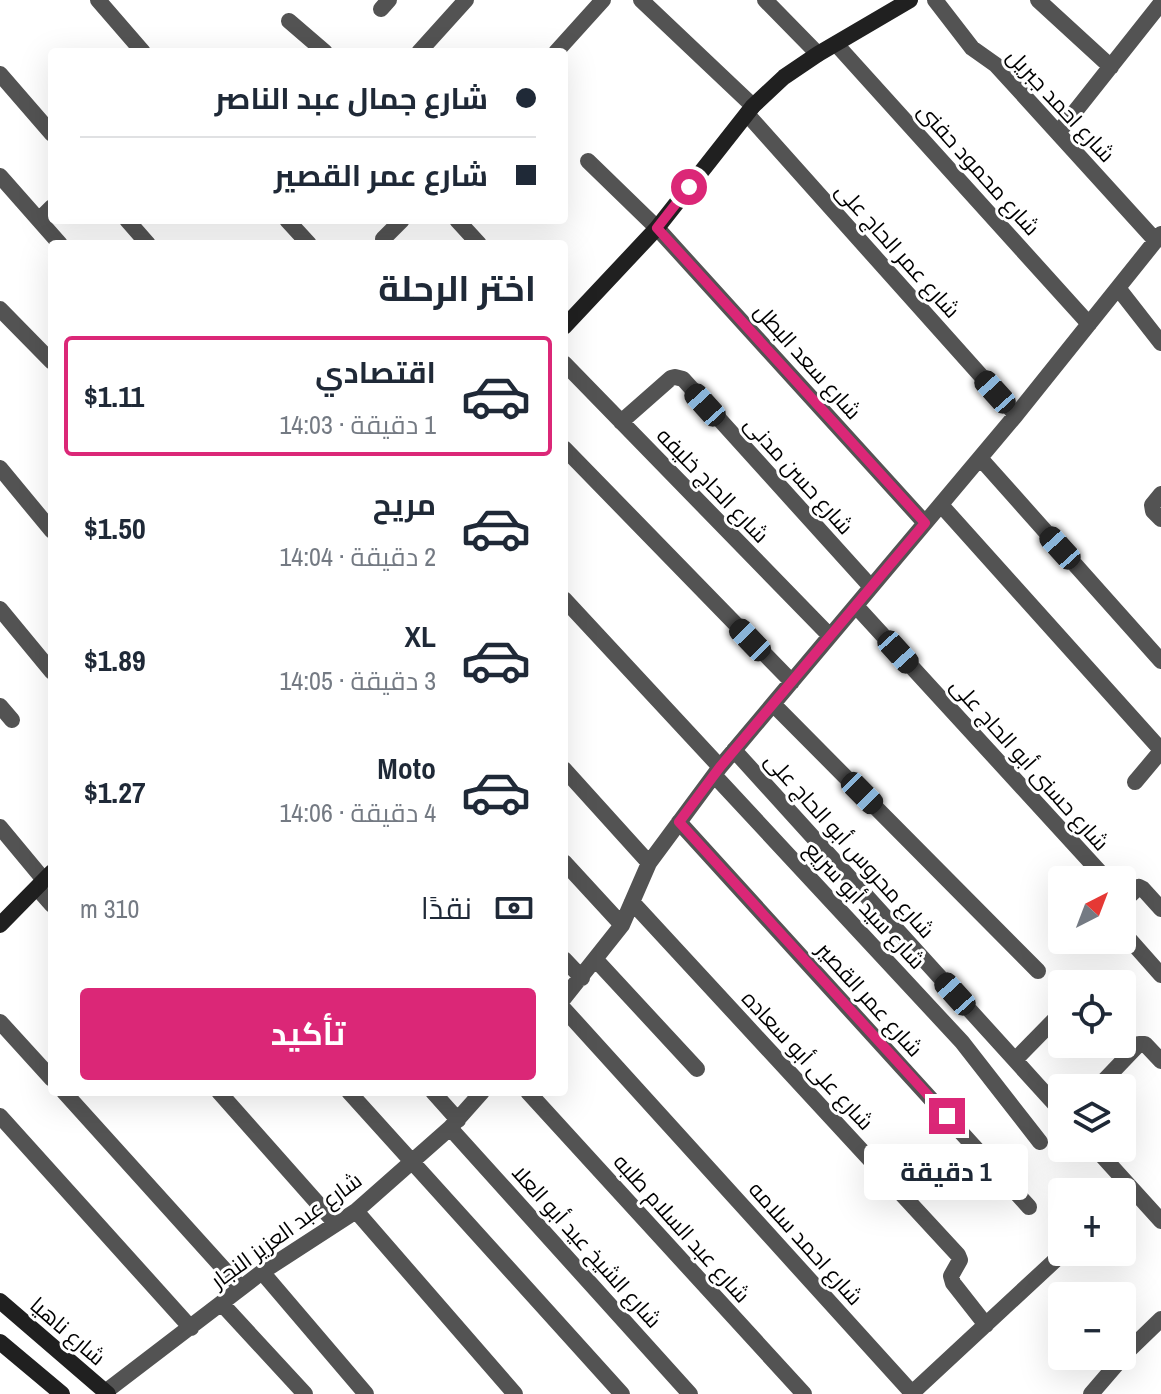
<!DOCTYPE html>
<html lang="ar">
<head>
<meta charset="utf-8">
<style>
  body { margin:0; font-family:"Archivo Narrow",Cairo,sans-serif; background:#f6f6f7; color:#1f2937; direction:rtl; height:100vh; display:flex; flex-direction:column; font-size:30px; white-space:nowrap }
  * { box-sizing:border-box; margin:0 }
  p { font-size:26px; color:#747a83 }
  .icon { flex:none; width:44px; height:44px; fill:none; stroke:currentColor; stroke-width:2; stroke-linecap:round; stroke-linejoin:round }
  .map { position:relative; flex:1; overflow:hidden; direction:ltr }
  .sheet { position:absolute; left:48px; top:240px; width:520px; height:856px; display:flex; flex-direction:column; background:#fff; border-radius:8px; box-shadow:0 8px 32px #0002; direction:rtl }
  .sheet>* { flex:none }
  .banner { position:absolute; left:48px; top:48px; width:520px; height:176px; border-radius:8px; box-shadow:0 8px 32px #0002; direction:rtl; display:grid; align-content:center; height:176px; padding:0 32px; background:#fff }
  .needle { width:52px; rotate:42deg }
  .controls { position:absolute; left:1048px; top:866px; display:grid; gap:16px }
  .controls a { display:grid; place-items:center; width:88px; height:88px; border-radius:8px; background:#fff; box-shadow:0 8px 32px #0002; font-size:40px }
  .end { position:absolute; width:36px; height:36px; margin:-18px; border:10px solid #db2777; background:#fff; box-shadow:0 0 0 4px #fff }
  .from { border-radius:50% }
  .bubble { position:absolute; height:56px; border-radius:8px; background:#fff; box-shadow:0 8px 32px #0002; font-size:26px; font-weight:700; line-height:56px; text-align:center; direction:rtl }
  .car { position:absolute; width:24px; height:48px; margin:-24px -12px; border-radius:10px; box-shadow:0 0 6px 2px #0007; background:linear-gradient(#222 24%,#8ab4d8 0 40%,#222 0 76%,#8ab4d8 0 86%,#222 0) }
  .banner b { display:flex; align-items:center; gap:28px; height:76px; font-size:30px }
  .banner b+b { border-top:2px solid #e0e1e3 }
  .banner i { width:20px; height:20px; background:#1f2937 }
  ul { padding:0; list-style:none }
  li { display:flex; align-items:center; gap:24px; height:120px; margin:0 16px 12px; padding:0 16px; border:4px solid transparent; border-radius:8px }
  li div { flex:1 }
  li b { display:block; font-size:30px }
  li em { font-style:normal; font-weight:700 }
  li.current { border-color:#db2777 }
  li>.icon { width:72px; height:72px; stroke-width:1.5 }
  h2 { padding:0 32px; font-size:36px; line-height:96px }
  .pay { display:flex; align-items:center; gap:20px; height:88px; padding:0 32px; font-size:30px }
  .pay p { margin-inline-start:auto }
  .button { display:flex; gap:16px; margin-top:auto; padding:16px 32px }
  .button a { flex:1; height:92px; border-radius:8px; background:#db2777; color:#fff; font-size:32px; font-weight:700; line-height:92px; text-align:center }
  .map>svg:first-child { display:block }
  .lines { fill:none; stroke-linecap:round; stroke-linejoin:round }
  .street { stroke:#535353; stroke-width:16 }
  .secondary { stroke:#202020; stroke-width:16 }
  .route { stroke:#db2777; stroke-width:10 }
  .labels { text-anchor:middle; stroke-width:6; stroke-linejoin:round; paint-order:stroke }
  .street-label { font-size:22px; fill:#000; stroke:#fff }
</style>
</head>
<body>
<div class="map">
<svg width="1161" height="1394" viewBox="0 0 1161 1394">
  <rect width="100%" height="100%" fill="#fff"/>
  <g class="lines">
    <path class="street" d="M 98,0 L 143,52
      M 641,0 L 753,106
      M 765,0 L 818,54
      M 935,0 L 972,48 L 996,65 L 1156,241
      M 1038,0 L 1111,67
      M 381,9 L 389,0
      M 289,21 L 325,52
      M 836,44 L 1089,324
      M 419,52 L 466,0
      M 556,52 L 603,0
      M 0,74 L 52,134
      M 747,114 L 1016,415
      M 1058,133 L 1161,3
      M 588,161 L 657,228 L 925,523
      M 0,176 L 60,244
      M 39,220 L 52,207
      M 127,220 L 148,244
      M 287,220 L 309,244
      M 457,220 L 479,244
      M 383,239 L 402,220
      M 1118,288 L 1161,343
      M 0,309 L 52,362
      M 564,363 L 830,636
      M 621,422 L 671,378 L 675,377 L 683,379 L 871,587
      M 564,448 L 792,682
      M 980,458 L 1161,661
      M 0,468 L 52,531
      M 1161,494 L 1152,505 L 1153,511 L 1161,519
      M 941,505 L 1161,750
      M 564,599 L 720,767
      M 856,606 L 1107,880
      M 0,609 L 52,672
      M 773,704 L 1038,971
      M 0,706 L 12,720
      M 734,750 L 1062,1112
      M 564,769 L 649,863
      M 714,775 L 962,1042 L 1040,1142
      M 1135,782 L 1161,751
      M 679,822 L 1029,1207
      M 0,827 L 44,880
      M 564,862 L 622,925
      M 37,888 L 52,905
      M 632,902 L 958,1255 L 960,1260 L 951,1276 L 953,1283 L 986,1325
      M 1122,903 L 1139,887 L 1143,889 L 1161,909
      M 1122,931 L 1161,975
      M 564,959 L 582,978
      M 596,960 L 697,1069
      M 564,998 L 622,925 L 649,863 L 720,767 L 1016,415 L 1161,234
      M 564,1009 L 913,1394
      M 0,1022 L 52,1079
      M 1015,1060 L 1062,1012
      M 1097,1088 L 1139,1044 L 1145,1044 L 1161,1061
      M 64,1092 L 241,1288
      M 219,1092 L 336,1224
      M 349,1092 L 622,1394
      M 433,1092 L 458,1120
      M 528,1092 L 804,1394
      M 0,1116 L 191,1328
      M 450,1128 L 690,1394
      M 1095,1148 L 1161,1221
      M 356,1211 L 515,1394
      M 262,1272 L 366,1394
      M 222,1304 L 305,1394
      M 105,1392 L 262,1272 L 356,1211 L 450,1128 L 482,1092
      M 912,1393 L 1064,1252
      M 1091,1394 L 1128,1351 L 1161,1319"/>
    <path class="secondary" d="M 564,327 L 657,228 L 753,106 L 784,77 L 818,54 L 910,0
      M 0,925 L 52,872
      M 0,1301 L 108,1394
      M 0,1342 L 62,1394"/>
  </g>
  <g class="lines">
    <path class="route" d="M 689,187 L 657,228 L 925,523 L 720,767 L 679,822 L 947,1116"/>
  </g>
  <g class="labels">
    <g class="street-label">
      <text transform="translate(1061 105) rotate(47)" y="8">شارع احمد جبريل</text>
      <text transform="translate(979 169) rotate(48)" y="8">شارع محمود حفنى</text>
      <text transform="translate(898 250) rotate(48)" y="8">شارع عمر الحاج على</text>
      <text transform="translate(808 361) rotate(48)" y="8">شارع سعد البطل</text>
      <text transform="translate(799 475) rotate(48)" y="8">شارع حسن مدنى</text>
      <text transform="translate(713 485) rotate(46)" y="8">شارع الحاج خليفه</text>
      <text transform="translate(1030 764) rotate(48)" y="8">شارع حسنى أبو الحاج على</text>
      <text transform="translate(850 845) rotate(48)" y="8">شارع محروس أبو الحاج على</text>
      <text transform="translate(865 905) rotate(47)" y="8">شارع سيد أبو سريع</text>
      <text transform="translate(870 999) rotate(48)" y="8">شارع عمر القصير</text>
      <text transform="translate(808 1060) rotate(47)" y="8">شارع على أبو سعاده</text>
      <text transform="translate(682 1228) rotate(48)" y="8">شارع عبد السلام طلبه</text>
      <text transform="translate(286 1230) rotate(-36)" y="8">شارع عبد العزيز النجار</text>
      <text transform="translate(806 1243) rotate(48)" y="8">شارع احمد سلامه</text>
      <text transform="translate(587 1246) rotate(48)" y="8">شارع الشيخ عيد أبو العلا</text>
      <text transform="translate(68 1331) rotate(41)" y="8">شارع ناهيا</text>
    </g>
  </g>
</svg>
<div class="controls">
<a><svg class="needle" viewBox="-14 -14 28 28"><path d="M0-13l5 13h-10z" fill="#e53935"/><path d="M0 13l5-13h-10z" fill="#747a83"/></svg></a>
<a><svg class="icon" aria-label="locate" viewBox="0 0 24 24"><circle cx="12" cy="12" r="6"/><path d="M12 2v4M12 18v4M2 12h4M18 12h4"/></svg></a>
<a><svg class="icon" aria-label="layers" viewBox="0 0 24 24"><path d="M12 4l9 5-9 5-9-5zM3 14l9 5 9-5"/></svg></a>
<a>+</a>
<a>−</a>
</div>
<i class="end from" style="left:689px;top:187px"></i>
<i class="end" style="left:947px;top:1116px"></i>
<div class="bubble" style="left:864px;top:1144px;width:164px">1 دقيقة</div>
<i class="car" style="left:995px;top:392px;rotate:318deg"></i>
<i class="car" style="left:705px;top:405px;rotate:318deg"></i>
<i class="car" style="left:1060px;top:548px;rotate:318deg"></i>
<i class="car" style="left:750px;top:640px;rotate:316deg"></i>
<i class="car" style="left:898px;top:652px;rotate:138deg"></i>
<i class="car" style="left:862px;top:793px;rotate:135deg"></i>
<i class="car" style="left:955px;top:994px;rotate:318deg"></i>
<div class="banner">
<b><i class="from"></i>شارع جمال عبد الناصر</b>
<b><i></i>شارع عمر القصير</b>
</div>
<section class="sheet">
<h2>اختر الرحلة</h2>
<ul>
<li class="current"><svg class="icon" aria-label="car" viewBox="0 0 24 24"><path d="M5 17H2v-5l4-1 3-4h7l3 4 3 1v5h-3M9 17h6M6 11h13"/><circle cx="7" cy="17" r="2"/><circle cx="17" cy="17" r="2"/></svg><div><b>اقتصادي</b><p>1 دقيقة · 14:03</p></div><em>$1.11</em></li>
<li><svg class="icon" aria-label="car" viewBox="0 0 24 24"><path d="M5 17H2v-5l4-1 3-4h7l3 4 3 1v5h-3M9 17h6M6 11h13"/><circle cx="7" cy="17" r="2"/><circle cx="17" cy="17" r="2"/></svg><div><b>مريح</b><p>2 دقيقة · 14:04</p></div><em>$1.50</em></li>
<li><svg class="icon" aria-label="car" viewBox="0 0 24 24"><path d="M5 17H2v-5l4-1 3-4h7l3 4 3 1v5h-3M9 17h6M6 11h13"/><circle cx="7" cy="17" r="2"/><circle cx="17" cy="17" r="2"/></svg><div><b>XL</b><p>3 دقيقة · 14:05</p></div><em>$1.89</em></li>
<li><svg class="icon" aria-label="car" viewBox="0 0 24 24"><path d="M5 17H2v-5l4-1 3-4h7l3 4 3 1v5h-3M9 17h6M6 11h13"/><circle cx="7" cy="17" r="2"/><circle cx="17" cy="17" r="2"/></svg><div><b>Moto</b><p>4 دقيقة · 14:06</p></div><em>$1.27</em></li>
</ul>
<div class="pay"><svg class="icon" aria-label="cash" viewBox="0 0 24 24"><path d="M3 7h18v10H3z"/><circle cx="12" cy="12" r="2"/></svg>نقدًا<p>310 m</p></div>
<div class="button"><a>تأكيد</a></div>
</section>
</div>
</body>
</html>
